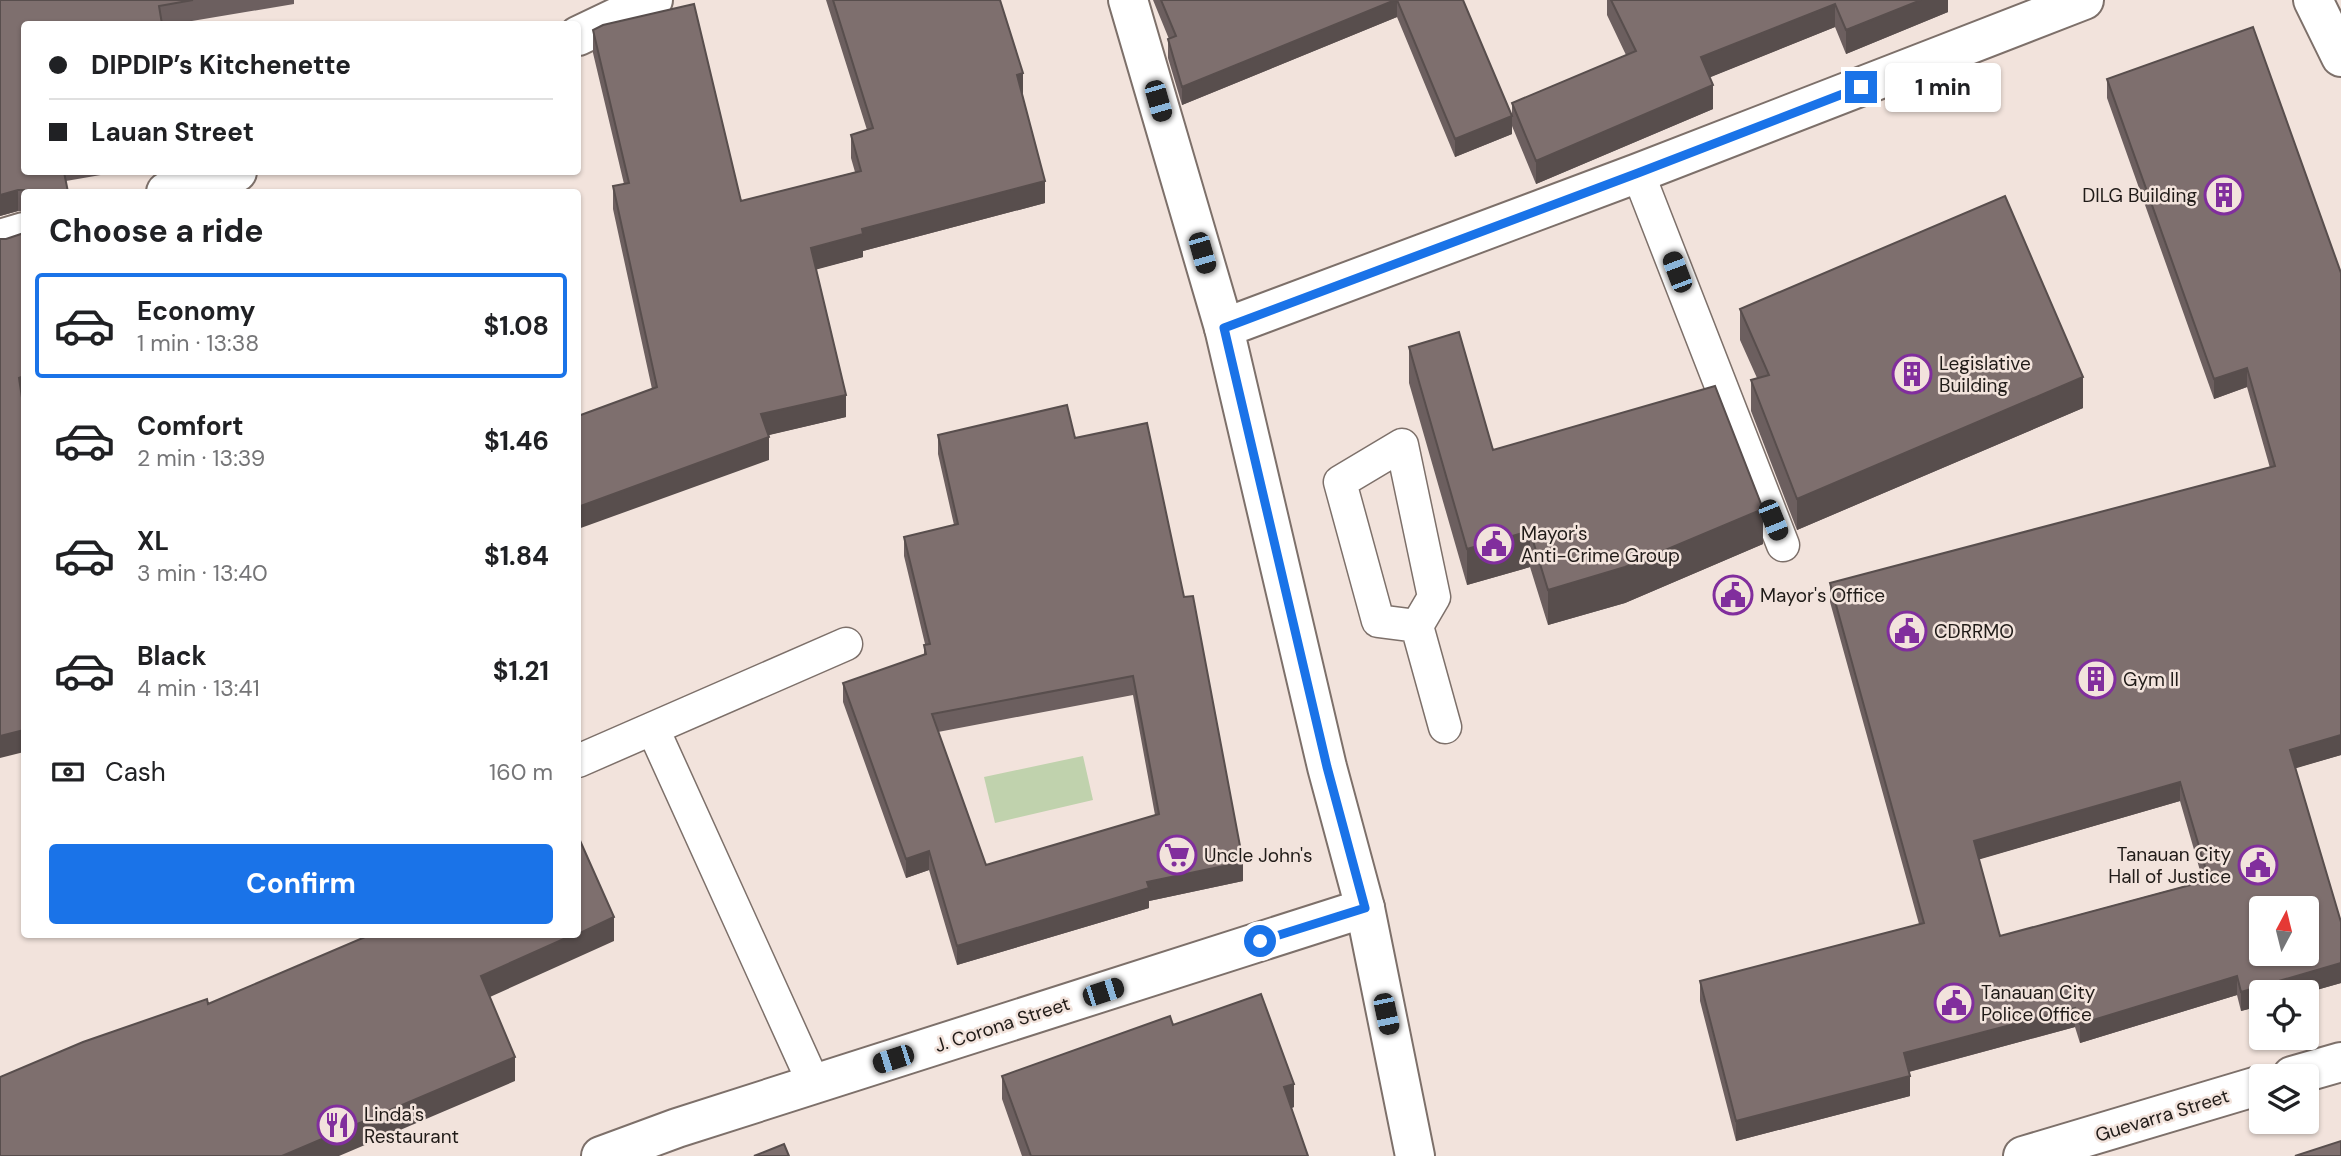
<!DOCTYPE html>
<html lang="en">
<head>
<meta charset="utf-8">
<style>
  body { margin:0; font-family:"DM Sans",sans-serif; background:#f6f6f6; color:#202124; height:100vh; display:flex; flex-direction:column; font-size:26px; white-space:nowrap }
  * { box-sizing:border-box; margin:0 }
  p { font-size:23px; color:#757577 }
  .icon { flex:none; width:38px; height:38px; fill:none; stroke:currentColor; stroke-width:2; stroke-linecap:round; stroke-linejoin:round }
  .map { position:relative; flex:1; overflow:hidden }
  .details { position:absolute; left:21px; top:189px; width:560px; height:749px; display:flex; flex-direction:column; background:#fff; border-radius:7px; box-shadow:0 2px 5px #0004 }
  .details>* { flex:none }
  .hud { position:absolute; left:21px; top:21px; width:560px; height:154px; border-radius:7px; box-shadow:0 2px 5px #0004; display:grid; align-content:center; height:154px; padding:0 28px; background:#fff }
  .needle { width:46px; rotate:7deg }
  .buttons { position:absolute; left:2249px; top:896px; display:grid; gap:14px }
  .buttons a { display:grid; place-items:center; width:70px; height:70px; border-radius:7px; background:#fff; box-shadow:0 2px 5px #0004; font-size:35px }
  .end { position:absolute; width:32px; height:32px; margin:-16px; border:9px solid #1a73e8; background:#fff; box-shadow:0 0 0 4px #fff }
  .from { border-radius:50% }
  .bubble { position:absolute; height:49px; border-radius:7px; background:#fff; box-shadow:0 2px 5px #0004; font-size:23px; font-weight:700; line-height:49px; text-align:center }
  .car { position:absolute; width:21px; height:42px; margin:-21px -10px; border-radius:9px; box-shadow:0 0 5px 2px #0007; background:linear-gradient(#222 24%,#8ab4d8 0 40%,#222 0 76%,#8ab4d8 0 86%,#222 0) }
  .hud b { display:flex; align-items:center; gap:24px; height:66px; font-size:26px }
  .hud b+b { border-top:2px solid #e0e0e0 }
  .hud i { width:18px; height:18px; background:#202124 }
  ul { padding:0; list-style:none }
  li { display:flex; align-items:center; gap:21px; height:105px; margin:0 14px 10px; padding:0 14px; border:4px solid transparent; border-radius:7px }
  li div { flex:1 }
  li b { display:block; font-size:26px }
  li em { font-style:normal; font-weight:700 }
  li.current { border-color:#1a73e8 }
  li>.icon { width:63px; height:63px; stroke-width:1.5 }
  h2 { padding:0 28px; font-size:32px; line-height:84px }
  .pay { display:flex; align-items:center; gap:18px; height:77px; padding:0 28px; font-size:26px }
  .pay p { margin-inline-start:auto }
  .action { display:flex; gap:14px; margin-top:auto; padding:14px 28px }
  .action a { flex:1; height:80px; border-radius:7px; background:#1a73e8; color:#fff; font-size:28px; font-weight:700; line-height:80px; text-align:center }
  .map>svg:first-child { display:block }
  .green { fill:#c0d2ad }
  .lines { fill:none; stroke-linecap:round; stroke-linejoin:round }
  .lane-casing { stroke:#7d706a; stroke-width:35 }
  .street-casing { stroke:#7d706a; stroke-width:42 }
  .secondary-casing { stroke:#7d706a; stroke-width:42 }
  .lane { stroke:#fff; stroke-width:32 }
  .street { stroke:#fff; stroke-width:38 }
  .secondary { stroke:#fff; stroke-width:38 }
  .wall { fill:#6c5f5f; fill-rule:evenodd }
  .shaded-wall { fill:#584e4d }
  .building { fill:#7e6f6e; stroke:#584e4d; stroke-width:2; fill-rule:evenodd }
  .route { stroke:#1a73e8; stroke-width:9 }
  .labels { text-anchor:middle; stroke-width:5; stroke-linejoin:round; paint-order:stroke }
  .poi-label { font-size:19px; fill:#201b18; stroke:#f2e3dc; text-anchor:start }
  .street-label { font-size:19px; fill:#201b18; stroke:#f2e3dc }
</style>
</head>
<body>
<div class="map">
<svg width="2341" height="1156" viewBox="0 0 2341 1156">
  <rect width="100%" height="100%" fill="#f2e3dc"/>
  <path class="green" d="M 1083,756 L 1093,800 L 995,823 L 984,777 Z"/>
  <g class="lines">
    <defs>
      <path id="lane" d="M 1638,173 L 1783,545
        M 1417,626 L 1378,621 L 1340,482 L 1402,445 L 1434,597 L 1417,626 L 1445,727
        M 653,729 L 814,1084
        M 578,761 L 846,644"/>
      <path id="street" d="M 1128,0 L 1224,328
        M 2313,0 L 2341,57
        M 578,36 L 653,0
        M 166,192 L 237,172
        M 0,239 L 24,232
        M 1365,908 L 1415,1156
        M 2292,1076 L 2341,1062
        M 2023,1156 L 2261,1085"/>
      <path id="secondary" d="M 601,1156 L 677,1128 L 1365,908 L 1327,767 L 1224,328 L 1638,173 L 2084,0"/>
    </defs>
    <use href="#lane" class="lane-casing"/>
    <use href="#street" class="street-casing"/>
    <use href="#secondary" class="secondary-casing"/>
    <use href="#lane" class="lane"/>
    <use href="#street" class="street"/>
    <use href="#secondary" class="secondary"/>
  </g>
  <path class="wall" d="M 0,0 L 294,0 L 294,4 L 174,24 L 24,24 L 24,172 L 118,172 L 66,181 L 68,192 L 24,192 L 24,211 L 18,211 L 0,216 Z
    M 826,0 L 1000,0 L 1023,96 L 1045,203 L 863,251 L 863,257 L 816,269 L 846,417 L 768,435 L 769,460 L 652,389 L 613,209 L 613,186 L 624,184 L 593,53 L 593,30 L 741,201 L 855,172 L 851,158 L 851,135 L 867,130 Z
    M 1153,0 L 1463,0 L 1512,134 L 1455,157 L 1397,17 L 1182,105 L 1168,58 L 1168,39 L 1169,39 Z
    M 1607,0 L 1948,0 L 1948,12 L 1846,54 L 1835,27 L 1710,77 L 1713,109 L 1536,184 L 1512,126 L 1512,103 L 1626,55 L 1607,15 Z
    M 2253,27 L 2341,755 L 2295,768 L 2341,983 L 2241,1011 L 2237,995 L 2080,1043 L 2075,1027 L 1909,1072 L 1910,1096 L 1736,1141 L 1700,1001 L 1700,981 L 1919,924 L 1830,602 L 1830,583 L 2270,468 L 2247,387 L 2214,399 L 2107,98 L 2107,79 ZM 2180,801 L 2203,881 L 2000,936 L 1979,859 Z
    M 1740,309 L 2083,408 L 1797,530 L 1751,411 L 1751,380 L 1757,378 L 1740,340 Z
    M 1409,347 L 1493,450 L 1763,544 L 1625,603 L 1548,625 L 1530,567 L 1467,585 L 1409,383 Z
    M 938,435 L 1075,438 L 1243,881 L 1149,901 L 1149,908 L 957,965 L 929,870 L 906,878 L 843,702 L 843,683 L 924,655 L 924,645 L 925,644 L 904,556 L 904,537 L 954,525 L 938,454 ZM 1133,695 L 1155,815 L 986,865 L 938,732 Z
    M 1173,1025 L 1294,1107 L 1291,1108 L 1308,1156 L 1022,1156 L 1002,1099 L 1002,1076 Z"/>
  <path class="shaded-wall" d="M 1395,0 L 1397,0 L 1397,17 L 1182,105 L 1182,87 Z
    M 1921,0 L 1948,0 L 1948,12 L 1846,54 L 1846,30 Z
    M 1835,4 L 1835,27 L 1701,81 L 1701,57 Z
    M 1023,73 L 1023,96 L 1017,75 Z
    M 1713,85 L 1713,109 L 1536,184 L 1536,161 Z
    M 1512,116 L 1512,134 L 1455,157 L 1455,139 Z
    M 1045,181 L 1045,203 L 863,251 L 863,257 L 811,271 L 811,248 L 862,229 Z
    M 18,190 L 18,211 L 0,216 L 0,195 Z
    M 2247,368 L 2247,387 L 2214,399 L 2214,379 Z
    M 24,376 L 24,397 L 19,399 L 19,378 Z
    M 2083,377 L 2083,408 L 1797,530 L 1797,499 Z
    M 846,395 L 846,417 L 761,437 L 761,414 Z
    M 769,437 L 769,460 L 578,529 L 578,507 Z
    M 1763,509 L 1763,544 L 1625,603 L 1548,625 L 1548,590 Z
    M 1530,531 L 1530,567 L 1467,585 L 1467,549 Z
    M 24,730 L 24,752 L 0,758 L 0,736 Z
    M 2341,735 L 2341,755 L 2290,770 L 2290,750 Z
    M 2180,782 L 2180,801 L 1974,861 L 1974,841 Z
    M 929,851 L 929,870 L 906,878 L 906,859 Z
    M 1243,862 L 1243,881 L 1149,901 L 1149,908 L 957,965 L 957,946 L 1147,882 Z
    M 614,917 L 614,941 L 481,1001 L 481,976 Z
    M 2341,963 L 2341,983 L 2306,993 L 2261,992 L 2261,1006 L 2241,1011 L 2241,992 Z
    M 2237,976 L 2237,995 L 2080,1043 L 2080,1024 Z
    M 2075,1008 L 2075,1027 L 1904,1073 L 1904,1053 Z
    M 515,1057 L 515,1081 L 339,1156 L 282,1156 Z
    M 1910,1076 L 1910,1096 L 1736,1141 L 1736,1121 Z
    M 1294,1084 L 1294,1107 L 1284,1111 L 1284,1087 Z"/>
  <path class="building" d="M 0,0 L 193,0 L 159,6 L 162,24 L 24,24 L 24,172 L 64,172 L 68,192 L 33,192 L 30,190 L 18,190 L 0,195 Z
    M 833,0 L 1000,0 L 1023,73 L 1017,75 L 1045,181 L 862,229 L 863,234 L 811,248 L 846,395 L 761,414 L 769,437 L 578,507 L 578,416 L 657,387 L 613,186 L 629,183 L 593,30 L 603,25 L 694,4 L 741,201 L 861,171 L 851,135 L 873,128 Z
    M 1161,0 L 1395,0 L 1182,87 L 1168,39 L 1176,36 Z
    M 1397,0 L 1463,0 L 1512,116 L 1455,139 Z
    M 1611,0 L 1921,0 L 1846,30 L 1835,4 L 1701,57 L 1713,85 L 1536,161 L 1512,103 L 1636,51 Z
    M 2253,27 L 2341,273 L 2341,735 L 2290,750 L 2341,922 L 2341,963 L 2241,992 L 2237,976 L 2080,1024 L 2075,1008 L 1904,1053 L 1910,1076 L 1736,1121 L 1700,981 L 1924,923 L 1830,583 L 2275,466 L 2247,368 L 2214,379 L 2107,79 ZM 2180,782 L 2209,880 L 2000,936 L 1974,841 ZM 2261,908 L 2306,908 L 2306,954 L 2261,954 Z
    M 2005,196 L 2083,377 L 1797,499 L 1751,380 L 1769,375 L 1740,309 Z
    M 24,233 L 24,376 L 19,378 L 24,411 L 24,730 L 0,736 L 0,239 L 6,239 Z
    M 1459,332 L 1493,450 L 1715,386 L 1763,509 L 1625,567 L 1548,590 L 1530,531 L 1467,549 L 1409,347 Z
    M 1067,405 L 1075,438 L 1147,423 L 1184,597 L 1193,596 L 1243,862 L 1147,882 L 1149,888 L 957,946 L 929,851 L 906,859 L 843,683 L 926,654 L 924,645 L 930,644 L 904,537 L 958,524 L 938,435 ZM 1133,676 L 1159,814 L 986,865 L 932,714 Z
    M 578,836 L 614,917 L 578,934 Z
    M 372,934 L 575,934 L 481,976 L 515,1057 L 282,1156 L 0,1156 L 0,1077 L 83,1042 L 207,999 L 208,1004 Z
    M 1261,994 L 1294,1084 L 1284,1087 L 1308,1156 L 1031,1156 L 1002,1076 L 1170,1016 L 1173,1025 Z
    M 2341,1141 L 2341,1156 L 2295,1156 Z
    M 784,1144 L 789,1156 L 754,1156 Z"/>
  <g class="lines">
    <path class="route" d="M 1260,941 L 1365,908 L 1327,767 L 1224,328 L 1638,173 L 1861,87"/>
  </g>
  <defs>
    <symbol id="building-ring" viewBox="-11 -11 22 22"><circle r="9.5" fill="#f2e3dc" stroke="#812e9d" stroke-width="1.5"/><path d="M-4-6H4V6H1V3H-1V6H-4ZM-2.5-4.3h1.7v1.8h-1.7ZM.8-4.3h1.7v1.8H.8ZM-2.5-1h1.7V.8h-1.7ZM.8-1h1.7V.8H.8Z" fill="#812e9d"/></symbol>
    <symbol id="civic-ring" viewBox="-11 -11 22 22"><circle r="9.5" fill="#f2e3dc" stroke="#812e9d" stroke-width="1.5"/><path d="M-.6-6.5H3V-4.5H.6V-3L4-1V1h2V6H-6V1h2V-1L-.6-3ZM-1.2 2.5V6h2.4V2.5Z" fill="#812e9d"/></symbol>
    <symbol id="supermarket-ring" viewBox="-11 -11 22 22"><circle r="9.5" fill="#f2e3dc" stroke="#812e9d" stroke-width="1.5"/><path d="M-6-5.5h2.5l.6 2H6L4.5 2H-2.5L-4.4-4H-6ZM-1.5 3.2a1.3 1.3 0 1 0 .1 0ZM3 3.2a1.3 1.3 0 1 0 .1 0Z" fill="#812e9d"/></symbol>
    <symbol id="restaurant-ring" viewBox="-11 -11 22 22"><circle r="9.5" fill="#f2e3dc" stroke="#812e9d" stroke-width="1.5"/><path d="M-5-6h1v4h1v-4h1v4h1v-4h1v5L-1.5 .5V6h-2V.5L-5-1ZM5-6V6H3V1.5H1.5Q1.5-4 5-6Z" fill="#812e9d"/></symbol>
  </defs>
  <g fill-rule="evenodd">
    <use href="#building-ring" x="2202" y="173" width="44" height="44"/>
    <use href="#building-ring" x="1890" y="352" width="44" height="44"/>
    <use href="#civic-ring" x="1472" y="522" width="44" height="44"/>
    <use href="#civic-ring" x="1711" y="573" width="44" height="44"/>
    <use href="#civic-ring" x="1885" y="609" width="44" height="44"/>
    <use href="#building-ring" x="2074" y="657" width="44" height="44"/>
    <use href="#supermarket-ring" x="1155" y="833" width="44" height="44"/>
    <use href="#civic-ring" x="2236" y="843" width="44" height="44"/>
    <use href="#civic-ring" x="1932" y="981" width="44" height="44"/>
    <use href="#restaurant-ring" x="315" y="1103" width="44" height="44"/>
  </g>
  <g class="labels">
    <g class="poi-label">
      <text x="2197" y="202" text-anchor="end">DILG Building</text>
      <text x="1939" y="370">Legislative<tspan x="1939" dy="22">Building</tspan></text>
      <text x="1521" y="540">Mayor's<tspan x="1521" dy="22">Anti-Crime Group</tspan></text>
      <text x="1760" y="602">Mayor's Office</text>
      <text x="1934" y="638">CDRRMO</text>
      <text x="2123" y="686">Gym II</text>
      <text x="2231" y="861" text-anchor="end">Tanauan City<tspan x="2231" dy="22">Hall of Justice</tspan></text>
      <text x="1204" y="862">Uncle John's</text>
      <text x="1981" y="999">Tanauan City<tspan x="1981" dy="22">Police Office</tspan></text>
      <text x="364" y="1121">Linda's<tspan x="364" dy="22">Restaurant</tspan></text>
    </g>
    <g class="street-label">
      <text transform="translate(1002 1024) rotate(-18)" y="7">J. Corona Street</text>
      <text transform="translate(2162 1115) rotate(-17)" y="7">Guevarra Street</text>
    </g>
  </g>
</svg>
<div class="buttons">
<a><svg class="needle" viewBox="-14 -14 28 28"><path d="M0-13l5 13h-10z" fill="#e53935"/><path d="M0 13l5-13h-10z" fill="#757577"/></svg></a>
<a><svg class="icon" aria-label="locate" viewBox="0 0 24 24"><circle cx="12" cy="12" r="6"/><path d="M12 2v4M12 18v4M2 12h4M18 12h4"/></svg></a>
<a><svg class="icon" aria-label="layers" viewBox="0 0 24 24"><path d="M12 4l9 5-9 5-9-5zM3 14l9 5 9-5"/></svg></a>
</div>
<i class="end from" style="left:1260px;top:941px"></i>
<i class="end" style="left:1861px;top:87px"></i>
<div class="bubble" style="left:1885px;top:63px;width:116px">1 min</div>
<i class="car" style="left:1158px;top:101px;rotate:164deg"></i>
<i class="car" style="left:1202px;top:253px;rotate:164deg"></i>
<i class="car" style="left:1677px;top:272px;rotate:339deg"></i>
<i class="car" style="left:1773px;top:520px;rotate:158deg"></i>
<i class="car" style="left:1103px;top:992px;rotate:72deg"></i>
<i class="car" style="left:1386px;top:1014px;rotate:168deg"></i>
<i class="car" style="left:893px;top:1059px;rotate:252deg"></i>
<div class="hud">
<b><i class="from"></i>DIPDIP’s Kitchenette</b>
<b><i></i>Lauan Street</b>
</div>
<section class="details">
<h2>Choose a ride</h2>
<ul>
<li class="current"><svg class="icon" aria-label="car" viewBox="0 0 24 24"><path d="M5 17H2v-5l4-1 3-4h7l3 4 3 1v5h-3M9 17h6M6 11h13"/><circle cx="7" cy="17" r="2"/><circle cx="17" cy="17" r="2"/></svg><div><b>Economy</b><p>1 min · 13:38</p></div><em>$1.08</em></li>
<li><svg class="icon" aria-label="car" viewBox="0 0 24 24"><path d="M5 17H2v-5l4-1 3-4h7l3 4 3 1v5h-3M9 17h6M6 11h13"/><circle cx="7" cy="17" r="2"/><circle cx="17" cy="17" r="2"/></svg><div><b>Comfort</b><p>2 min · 13:39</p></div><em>$1.46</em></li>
<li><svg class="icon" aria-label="car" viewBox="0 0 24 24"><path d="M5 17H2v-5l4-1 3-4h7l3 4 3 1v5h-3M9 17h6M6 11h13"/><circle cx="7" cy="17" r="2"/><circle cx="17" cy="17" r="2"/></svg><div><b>XL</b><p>3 min · 13:40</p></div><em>$1.84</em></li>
<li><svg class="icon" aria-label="car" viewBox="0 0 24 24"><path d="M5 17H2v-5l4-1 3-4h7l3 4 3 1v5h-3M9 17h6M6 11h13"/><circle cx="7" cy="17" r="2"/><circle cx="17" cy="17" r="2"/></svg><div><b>Black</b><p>4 min · 13:41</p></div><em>$1.21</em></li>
</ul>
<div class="pay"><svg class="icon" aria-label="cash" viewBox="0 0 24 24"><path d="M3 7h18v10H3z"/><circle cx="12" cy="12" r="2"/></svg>Cash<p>160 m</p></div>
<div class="action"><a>Confirm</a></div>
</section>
</div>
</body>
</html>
